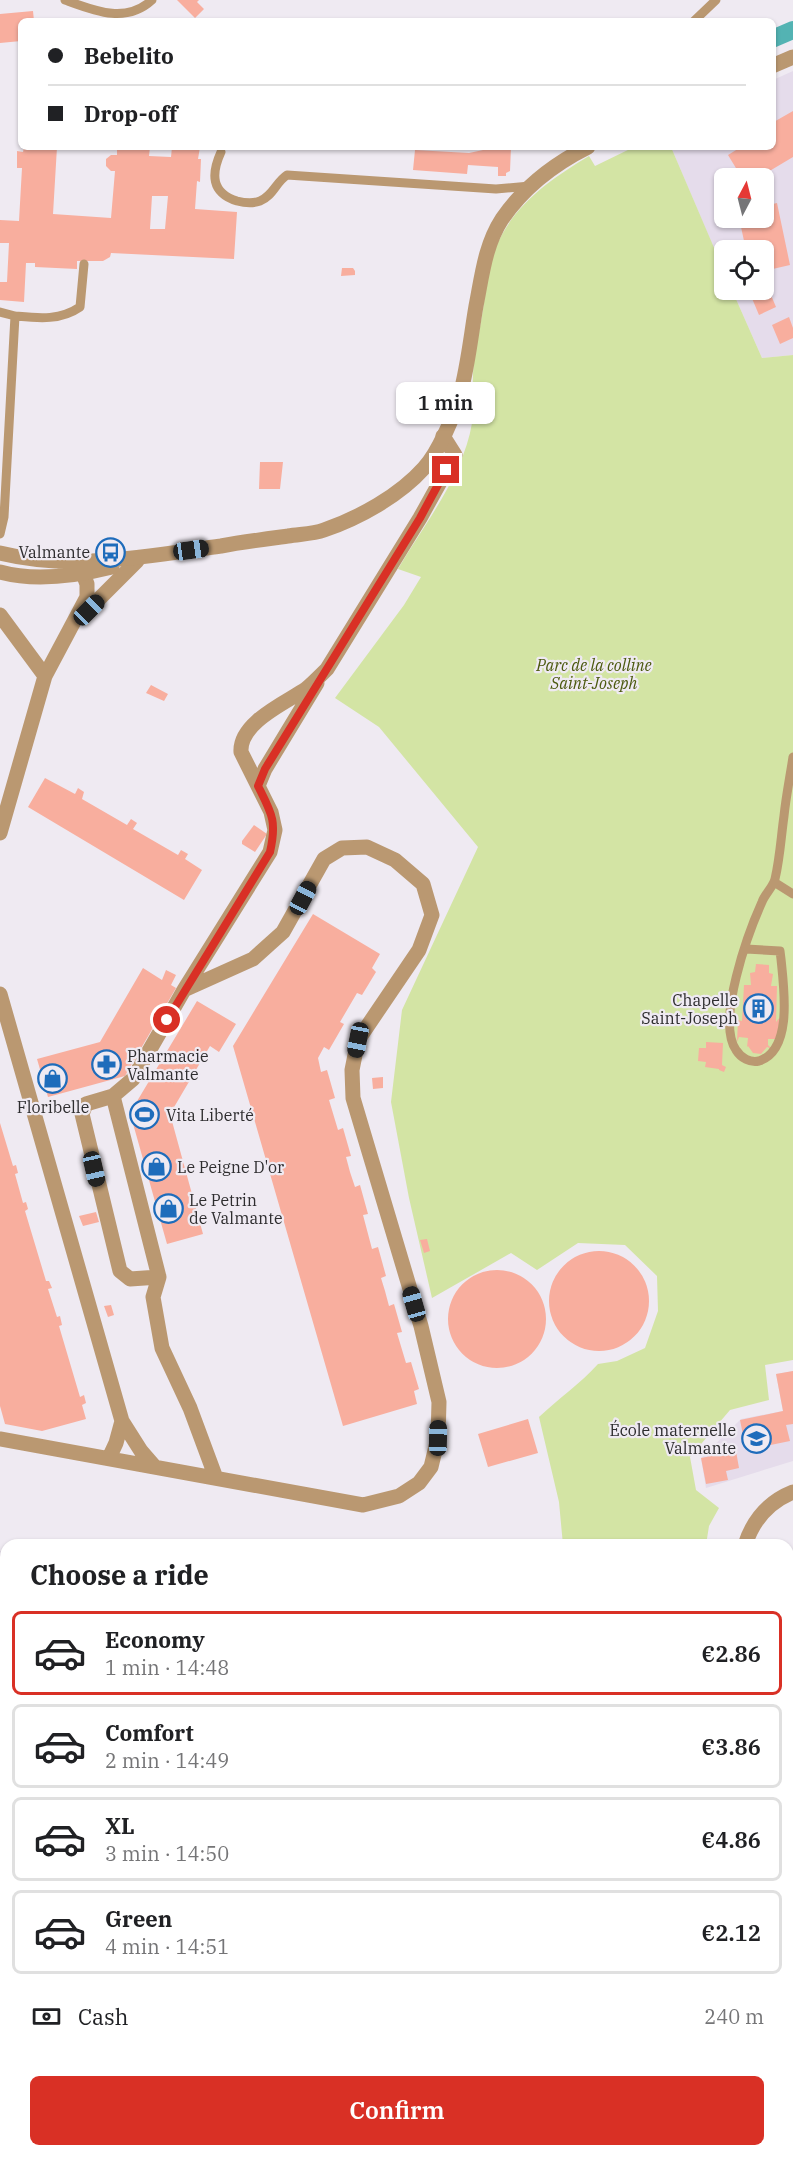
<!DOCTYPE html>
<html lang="en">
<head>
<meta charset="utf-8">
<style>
  body { margin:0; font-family:"IBM Plex Serif",serif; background:#f6f6f6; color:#202124; height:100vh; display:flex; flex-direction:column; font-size:22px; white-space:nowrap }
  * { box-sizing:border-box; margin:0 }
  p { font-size:20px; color:#757577 }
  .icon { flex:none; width:33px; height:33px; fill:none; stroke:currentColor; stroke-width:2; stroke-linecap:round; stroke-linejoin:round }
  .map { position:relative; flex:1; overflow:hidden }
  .panel { position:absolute; left:0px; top:1539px; width:794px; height:618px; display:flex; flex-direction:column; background:#fff; border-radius:18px 18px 0 0; box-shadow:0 2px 4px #0004 }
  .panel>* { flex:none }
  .hud { position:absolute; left:18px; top:18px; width:758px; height:132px; border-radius:9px; box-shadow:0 2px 4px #0004; display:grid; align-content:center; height:132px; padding:0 30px; background:#fff }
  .needle { width:39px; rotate:7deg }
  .buttons { position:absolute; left:714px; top:168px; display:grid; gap:12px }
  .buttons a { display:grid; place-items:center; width:60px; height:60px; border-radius:9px; background:#fff; box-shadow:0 2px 4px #0004; font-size:30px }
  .end { position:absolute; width:27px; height:27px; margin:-14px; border:8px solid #d93025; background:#fff; box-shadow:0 0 0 3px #fff }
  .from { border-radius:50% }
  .bubble { position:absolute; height:42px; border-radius:9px; background:#fff; box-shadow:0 2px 4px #0004; font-size:20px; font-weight:600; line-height:42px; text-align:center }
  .car { position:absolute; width:18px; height:36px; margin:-18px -9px; border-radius:8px; box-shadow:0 0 4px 2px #0007; background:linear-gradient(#222 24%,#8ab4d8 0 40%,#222 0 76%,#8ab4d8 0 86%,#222 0) }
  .hud b { display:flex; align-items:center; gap:21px; height:57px; font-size:22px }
  .hud b+b { border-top:2px solid #e0e0e0 }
  .hud i { width:15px; height:15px; background:#202124 }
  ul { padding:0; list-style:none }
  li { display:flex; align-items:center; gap:18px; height:84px; margin:0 12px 9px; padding:0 18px; border:3px solid #e0e0e0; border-radius:9px }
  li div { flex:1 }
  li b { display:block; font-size:22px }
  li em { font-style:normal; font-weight:600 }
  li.current { border-color:#d93025 }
  li>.icon { width:54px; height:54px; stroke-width:1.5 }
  h2 { padding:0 30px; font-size:27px; line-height:72px }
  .pay { display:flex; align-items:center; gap:15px; height:66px; padding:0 30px; font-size:22px }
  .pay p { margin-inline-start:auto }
  .button { display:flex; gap:12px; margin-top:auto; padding:12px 30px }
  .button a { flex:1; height:69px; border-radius:9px; background:#d93025; color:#fff; font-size:24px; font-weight:600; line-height:69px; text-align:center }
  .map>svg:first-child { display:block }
  .built { fill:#e5dceb; fill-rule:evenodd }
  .green { fill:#d3e4a4 }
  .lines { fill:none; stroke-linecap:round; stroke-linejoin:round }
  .canal { stroke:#53b3b3; stroke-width:18 }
  .building { fill:#f8ae9e; fill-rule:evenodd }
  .service { stroke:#ba9871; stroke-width:9 }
  .minor { stroke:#ba9871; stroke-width:15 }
  .tertiary { stroke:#ba9871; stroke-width:15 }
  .primary { stroke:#845408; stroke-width:15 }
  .route { stroke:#d93025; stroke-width:8 }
  .labels { text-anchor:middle; stroke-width:4.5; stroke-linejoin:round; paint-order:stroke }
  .poi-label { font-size:16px; fill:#2e2d2f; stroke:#efeaf2; text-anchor:start }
  .park-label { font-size:16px; font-style:italic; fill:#4b590e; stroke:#efeaf2 }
</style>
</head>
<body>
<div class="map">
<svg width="793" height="2157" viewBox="0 0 793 2157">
  <rect width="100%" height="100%" fill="#efeaf2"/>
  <path class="built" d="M 793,71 L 793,355 L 762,358 L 732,290 L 764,290 L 764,250 L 724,250 L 724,272 L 671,147 L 772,147 L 773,80 ZM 724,178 L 764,178 L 764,218 L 724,218 Z
    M 793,1371 L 793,1461 L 706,1488 L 701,1458 L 741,1419 L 783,1411 L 776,1374 Z
    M 0,1551 L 6,1551 L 6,1862 L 0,1866 Z
    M 0,1959 L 6,1959 L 6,2151 L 45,2151 L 45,2157 L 0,2157 Z"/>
  <path class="green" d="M 634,147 L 671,147 L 724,271 L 724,290 L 732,290 L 762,358 L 793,355 L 793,1360 L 765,1365 L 769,1400 L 730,1410 L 690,1457 L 696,1490 L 719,1508 L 709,1526 L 706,1545 L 563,1545 L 559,1502 L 539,1417 C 558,1399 580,1384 598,1364 L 617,1361 L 645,1348 L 658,1311 L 657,1276 L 625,1245 L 578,1243 L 537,1270 L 511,1253 L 432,1298 L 409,1198 L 391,1102 L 402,1010 L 478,847 L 379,727 L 335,698 L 404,605 L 421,577 L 398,569 C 424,525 464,474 472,423 C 475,407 472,389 473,373 C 474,352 480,330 483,309 C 486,289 488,267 496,247 C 514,204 551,179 589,156 L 595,166 Z"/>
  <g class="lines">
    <path class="canal" d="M 772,39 L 793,30
      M 57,2157 L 58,2151"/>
  </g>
  <path class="building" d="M 177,0 L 199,0 L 197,2 L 204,9 L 195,18 Z
    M 33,11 L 34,21 L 21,21 L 21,41 L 0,43 L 0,14 Z
    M 793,111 L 793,157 L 758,178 L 742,178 L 728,155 L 741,147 L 772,147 L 772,123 Z
    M 24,147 L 57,147 L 53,214 L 111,218 L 115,171 L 111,171 L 106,166 L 106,159 L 111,155 L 117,155 L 117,147 L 150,147 L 149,156 L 171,157 L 172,147 L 200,147 L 198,159 L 201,159 L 200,182 L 197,181 L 195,209 L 237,212 L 234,259 L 111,253 L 110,257 L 103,261 L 77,261 L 77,269 L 35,267 L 35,263 L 26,263 L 24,302 L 0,300 L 0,282 L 7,282 L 9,243 L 0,243 L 0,220 L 19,221 L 22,168 L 17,168 L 17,151 L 23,152 ZM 152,196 L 168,196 L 165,229 L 150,229 Z
    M 497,147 L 511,147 L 510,171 L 506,173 L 506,176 L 498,176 L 498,167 L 468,165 L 467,174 L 413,170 L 415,150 L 469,153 Z
    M 777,203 L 790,265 L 764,271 L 764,250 L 746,250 L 741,227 L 749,225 L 747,218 L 764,218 L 764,206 Z
    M 342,268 L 353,268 L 355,271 L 355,275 L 341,276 Z
    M 768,288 L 776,307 L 759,315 L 751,296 Z
    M 789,317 L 793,328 L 793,338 L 780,344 L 772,325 Z
    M 260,462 L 283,462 L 280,489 L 259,489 Z
    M 151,685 L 168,694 L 164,701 L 146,693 Z
    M 45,778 L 75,794 L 78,788 L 84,792 L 82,799 L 127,825 L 131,819 L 137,823 L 133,829 L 178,855 L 181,850 L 188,854 L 185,859 L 202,870 L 184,900 L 28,807 Z
    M 254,825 L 267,834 L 255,852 L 242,844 L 242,841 Z
    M 313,914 L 380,954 L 372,968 L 376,972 L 362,995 L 357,993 L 340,1022 L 344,1024 L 329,1050 L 324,1047 L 318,1058 L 321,1072 L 327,1070 L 335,1098 L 329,1100 L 338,1130 L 343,1128 L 351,1156 L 346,1157 L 350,1172 L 355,1187 L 360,1185 L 368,1214 L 363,1215 L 372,1249 L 378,1247 L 386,1276 L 381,1278 L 385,1291 L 389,1306 L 394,1304 L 402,1332 L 397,1333 L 406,1363 L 411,1362 L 419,1389 L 414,1391 L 417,1404 L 343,1426 L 233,1046 Z
    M 756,964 L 769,965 L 769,973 L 773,974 L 771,986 L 777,986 L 776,1022 L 780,1017 L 778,1039 L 768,1039 L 768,1045 L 772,1049 L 767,1047 L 761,1054 L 753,1053 L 748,1046 L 747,1047 L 748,1038 L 739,1037 L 737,1042 L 738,1020 L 742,1021 L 744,985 L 751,985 L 750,973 L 755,972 Z
    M 143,968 L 162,980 L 166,970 L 176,975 L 171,985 L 176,988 L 125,1076 L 48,1097 L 37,1059 L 100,1042 Z
    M 197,1001 L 236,1024 L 219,1052 L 210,1046 L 170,1114 L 203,1234 L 167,1244 L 130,1113 Z
    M 706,1042 L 723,1043 L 722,1065 L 726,1067 L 724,1072 L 719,1070 L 719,1069 L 705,1067 L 706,1062 L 698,1061 L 699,1048 L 706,1048 Z
    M 383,1077 L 383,1088 L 373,1089 L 372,1078 Z
    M 0,1123 L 13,1166 L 16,1165 L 18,1173 L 15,1174 L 23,1203 L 26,1202 L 28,1209 L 25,1211 L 46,1281 L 49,1281 L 52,1288 L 48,1289 L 57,1317 L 60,1316 L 62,1325 L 59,1326 L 80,1397 L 84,1395 L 86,1403 L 82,1405 L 86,1419 L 42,1431 L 5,1424 L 0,1406 Z
    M 96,1212 L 99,1222 L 83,1226 L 79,1216 Z
    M 427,1239 L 430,1251 L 424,1253 L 420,1240 Z
    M549 1301a50 50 0 1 1 100 0a50 50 0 1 1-100 0Z
    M448 1319a49 49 0 1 1 98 0a49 49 0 1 1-98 0Z
    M 111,1305 L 114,1315 L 108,1317 L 104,1306 Z
    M 793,1371 L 793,1424 L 786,1425 L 790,1441 L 746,1450 L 740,1420 L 783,1411 L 776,1374 Z
    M 528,1419 L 538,1453 L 488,1467 L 478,1434 Z
    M 736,1451 L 739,1468 L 726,1471 L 728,1480 L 706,1484 L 701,1458 Z
    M 790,1567 L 793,1567 L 793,1610 L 788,1611 L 788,1571 Z
    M 0,1574 L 6,1574 L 6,1765 L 0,1765 Z
    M 788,1642 L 793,1643 L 793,1674 L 788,1672 Z
    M 788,1681 L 793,1682 L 793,1703 L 788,1702 Z
    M 793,1937 L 793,1963 L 792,1966 L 788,1966 L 788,1938 Z
    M 0,2015 L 6,2015 L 6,2110 L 0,2110 Z
    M 93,2151 L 120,2151 L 121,2157 L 93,2157 Z
    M 201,2151 L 227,2151 L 228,2157 L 201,2157 Z
    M 553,2151 L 650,2151 L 658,2157 L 562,2157 Z"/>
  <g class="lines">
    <path class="service" d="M 65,0 C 95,11 126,24 152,0
      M 694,21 L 716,0
      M 221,152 C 211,174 211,193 237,201 C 245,203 252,204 260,201 C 273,196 276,182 287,175 L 496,189 L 530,186
      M 0,312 L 15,316
      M 0,534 L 4,517 L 15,316 C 37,318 60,321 80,307 L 84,264
      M 774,882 L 793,894
      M 746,949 L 780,951 L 781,959 C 784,989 793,1050 759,1061 C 750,1063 741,1058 736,1050 C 716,1021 748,933 762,902 C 765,894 773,887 775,879 C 780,858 781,837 784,816 C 786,796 790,777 793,757
      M 0,1794 L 6,1794
      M 0,1801 L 6,1801
      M 788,1985 L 793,1986"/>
    <path class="minor" d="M 0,615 L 45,676
      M 83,615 L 137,561
      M 258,786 L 265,769 L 317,683
      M 0,833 L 45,676 L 87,597 L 87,584 L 79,563
      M 0,994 L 122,1421 L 116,1443 L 109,1458
      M 113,1096 L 159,1277 L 153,1297 L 162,1348 L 190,1408 L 216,1478
      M 159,1277 L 130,1279 L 120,1271 L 82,1114 L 86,1104 L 113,1096 L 133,1079 L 184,990 L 270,852 L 275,830 L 271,812 L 241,752 C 239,723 285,703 306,689 C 313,683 320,676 327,669 L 420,518 L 455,455 L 443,436
      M 122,1421 L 141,1451 L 154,1466
      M 0,1439 L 363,1505 L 399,1496 L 419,1483 L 431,1467 L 438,1438 L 439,1402 L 421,1326 L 353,1098 L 352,1070 L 358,1040 L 419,950 L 432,915 L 423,884 L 395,860 L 367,847 L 342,848 L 324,859 L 283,932 L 253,959 L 184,990
      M 745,1545 C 753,1520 768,1502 793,1492
      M 788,1794 L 793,1781
      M 788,1866 L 793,1880
      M 0,1907 L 6,1910
      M 788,2135 L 793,2134
      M 173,2151 L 174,2157"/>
    <path class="tertiary" d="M 772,66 L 793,57
      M 0,553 C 72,571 148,556 221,546 C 243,542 266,539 288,536 C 300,534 313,534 324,530 C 359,518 399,496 424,468 C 438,453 454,416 460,395 C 468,366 471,335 476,306 C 482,276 485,245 502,219 C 524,187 554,164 588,147
      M 0,572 C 36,582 76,576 112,567"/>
    <path class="primary" d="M 0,1920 L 6,1919
      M 788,1997 L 793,1998"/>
  </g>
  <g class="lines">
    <path class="route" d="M 167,1020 L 270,852 C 277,821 272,814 258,786 L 265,769 L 420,518 L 446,470"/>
  </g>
  <defs>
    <symbol id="bus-ring" viewBox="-11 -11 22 22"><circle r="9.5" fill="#efeaf2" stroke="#1e6cbb" stroke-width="1.5"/><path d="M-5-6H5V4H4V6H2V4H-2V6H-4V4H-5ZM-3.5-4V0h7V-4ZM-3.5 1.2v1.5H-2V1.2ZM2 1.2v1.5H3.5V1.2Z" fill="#1e6cbb"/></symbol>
    <symbol id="building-ring" viewBox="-11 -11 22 22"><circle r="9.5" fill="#efeaf2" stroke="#1e6cbb" stroke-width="1.5"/><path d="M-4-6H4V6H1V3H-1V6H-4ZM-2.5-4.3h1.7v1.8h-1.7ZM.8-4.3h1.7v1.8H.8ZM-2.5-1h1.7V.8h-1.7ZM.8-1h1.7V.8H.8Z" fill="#1e6cbb"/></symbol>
    <symbol id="pharmacy-ring" viewBox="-11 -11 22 22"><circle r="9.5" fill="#efeaf2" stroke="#1e6cbb" stroke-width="1.5"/><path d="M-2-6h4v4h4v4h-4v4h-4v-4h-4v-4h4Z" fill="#1e6cbb"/></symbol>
    <symbol id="shop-ring" viewBox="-11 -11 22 22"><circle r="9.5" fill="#efeaf2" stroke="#1e6cbb" stroke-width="1.5"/><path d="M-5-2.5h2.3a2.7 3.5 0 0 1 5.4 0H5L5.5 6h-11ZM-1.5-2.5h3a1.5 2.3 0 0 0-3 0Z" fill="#1e6cbb"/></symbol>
    <symbol id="stadium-ring" viewBox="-11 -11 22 22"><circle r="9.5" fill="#efeaf2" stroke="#1e6cbb" stroke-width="1.5"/><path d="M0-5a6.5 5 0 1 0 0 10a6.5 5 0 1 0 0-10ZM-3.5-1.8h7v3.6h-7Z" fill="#1e6cbb"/></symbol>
    <symbol id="school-ring" viewBox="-11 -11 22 22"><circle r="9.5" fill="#efeaf2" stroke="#1e6cbb" stroke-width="1.5"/><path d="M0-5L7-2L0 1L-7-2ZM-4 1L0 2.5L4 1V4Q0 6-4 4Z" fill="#1e6cbb"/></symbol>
  </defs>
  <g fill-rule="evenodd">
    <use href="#bus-ring" x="94" y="536" width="33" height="33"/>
    <use href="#building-ring" x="742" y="992" width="33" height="33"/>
    <use href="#pharmacy-ring" x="90" y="1048" width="33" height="33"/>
    <use href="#shop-ring" x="36" y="1062" width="33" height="33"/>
    <use href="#stadium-ring" x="128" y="1098" width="33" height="33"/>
    <use href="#shop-ring" x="140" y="1150" width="33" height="33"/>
    <use href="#shop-ring" x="152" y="1192" width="33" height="33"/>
    <use href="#school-ring" x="740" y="1422" width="33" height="33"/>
  </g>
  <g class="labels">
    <g class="poi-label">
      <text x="90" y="558" text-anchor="end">Valmante</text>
      <text x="738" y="1006" text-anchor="end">Chapelle<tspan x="738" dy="18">Saint-Joseph</tspan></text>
      <text x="127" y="1062">Pharmacie<tspan x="127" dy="18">Valmante</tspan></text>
      <text x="53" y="1113" text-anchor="middle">Floribelle</text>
      <text x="166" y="1121">Vita Liberté</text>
      <text x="177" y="1173">Le Peigne D'or</text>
      <text x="189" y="1206">Le Petrin<tspan x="189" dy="18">de Valmante</tspan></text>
      <text x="736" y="1436" text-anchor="end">École maternelle<tspan x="736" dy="18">Valmante</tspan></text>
    </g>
    <g class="park-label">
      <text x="594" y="671">Parc de la colline<tspan x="594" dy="18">Saint-Joseph</tspan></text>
    </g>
  </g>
</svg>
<div class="buttons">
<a><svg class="needle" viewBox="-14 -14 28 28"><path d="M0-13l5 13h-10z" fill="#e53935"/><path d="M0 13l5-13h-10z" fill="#757577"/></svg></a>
<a><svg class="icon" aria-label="locate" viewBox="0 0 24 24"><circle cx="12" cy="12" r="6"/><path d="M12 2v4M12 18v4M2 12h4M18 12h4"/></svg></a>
</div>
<i class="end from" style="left:167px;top:1020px"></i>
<i class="end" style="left:446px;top:470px"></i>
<div class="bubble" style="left:396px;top:382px;width:99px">1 min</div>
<i class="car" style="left:191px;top:550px;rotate:82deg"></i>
<i class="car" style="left:89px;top:610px;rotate:45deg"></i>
<i class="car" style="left:303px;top:898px;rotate:28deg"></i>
<i class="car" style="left:358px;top:1040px;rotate:191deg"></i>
<i class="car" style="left:94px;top:1169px;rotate:167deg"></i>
<i class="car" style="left:414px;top:1304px;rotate:344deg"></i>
<i class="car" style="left:438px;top:1438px;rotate:1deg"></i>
<div class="hud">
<b><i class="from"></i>Bebelito</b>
<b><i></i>Drop-off</b>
</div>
<section class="panel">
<h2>Choose a ride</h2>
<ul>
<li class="current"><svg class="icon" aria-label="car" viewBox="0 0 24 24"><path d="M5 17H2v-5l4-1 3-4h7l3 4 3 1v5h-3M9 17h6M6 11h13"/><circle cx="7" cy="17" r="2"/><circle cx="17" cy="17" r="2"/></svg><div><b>Economy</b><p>1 min · 14:48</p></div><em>€2.86</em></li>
<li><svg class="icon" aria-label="car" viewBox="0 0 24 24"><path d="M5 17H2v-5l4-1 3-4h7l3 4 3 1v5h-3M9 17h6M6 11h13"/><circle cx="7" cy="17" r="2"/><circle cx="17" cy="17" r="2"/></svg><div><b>Comfort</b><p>2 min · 14:49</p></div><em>€3.86</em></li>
<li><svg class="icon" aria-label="car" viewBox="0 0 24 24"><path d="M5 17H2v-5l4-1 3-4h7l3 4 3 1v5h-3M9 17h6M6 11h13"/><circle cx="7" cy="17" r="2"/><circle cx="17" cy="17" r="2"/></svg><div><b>XL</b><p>3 min · 14:50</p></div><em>€4.86</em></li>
<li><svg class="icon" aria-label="car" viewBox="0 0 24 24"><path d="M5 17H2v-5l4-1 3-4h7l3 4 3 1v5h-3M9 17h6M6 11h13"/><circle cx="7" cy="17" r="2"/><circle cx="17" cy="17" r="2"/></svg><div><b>Green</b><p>4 min · 14:51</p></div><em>€2.12</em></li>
</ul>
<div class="pay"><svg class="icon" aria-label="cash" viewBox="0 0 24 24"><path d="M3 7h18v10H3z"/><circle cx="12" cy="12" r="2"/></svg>Cash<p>240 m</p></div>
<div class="button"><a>Confirm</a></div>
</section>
</div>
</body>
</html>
